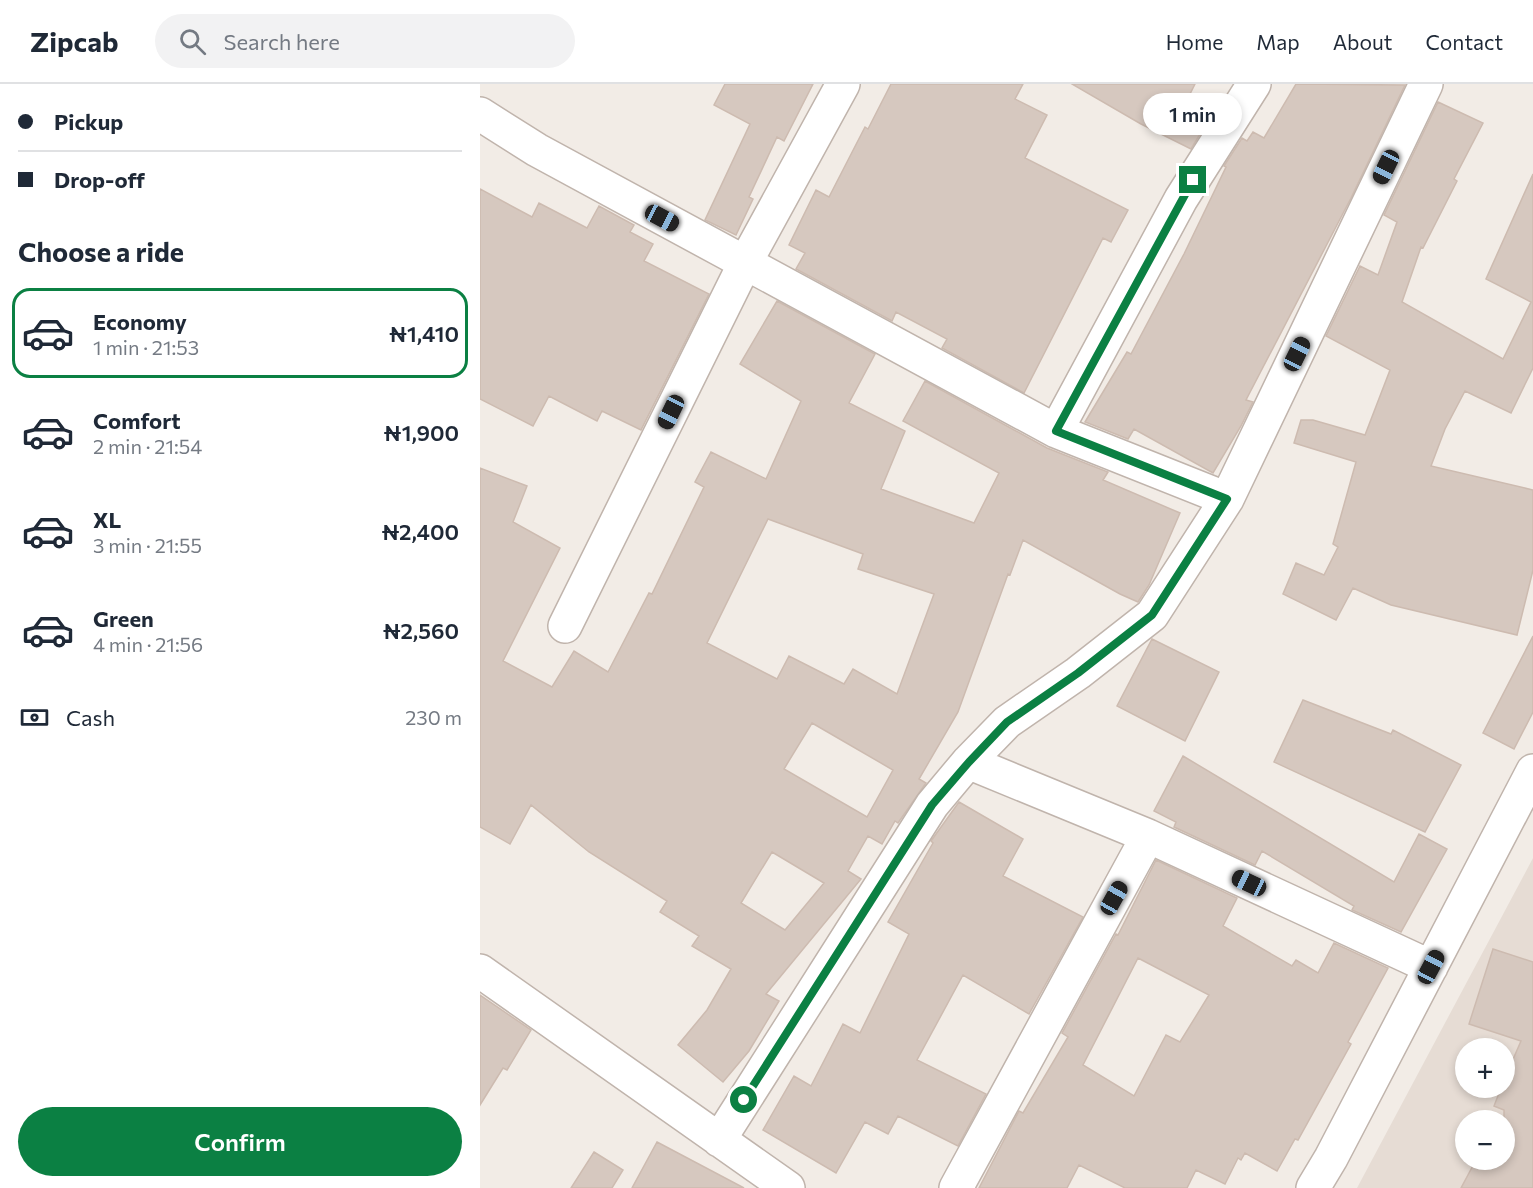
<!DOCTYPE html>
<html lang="en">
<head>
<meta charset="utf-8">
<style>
  body { margin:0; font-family:Commissioner,sans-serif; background:#f2f2f3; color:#1f2937; height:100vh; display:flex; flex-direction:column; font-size:22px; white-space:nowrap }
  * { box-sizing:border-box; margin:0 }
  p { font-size:20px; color:#747a83 }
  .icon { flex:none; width:33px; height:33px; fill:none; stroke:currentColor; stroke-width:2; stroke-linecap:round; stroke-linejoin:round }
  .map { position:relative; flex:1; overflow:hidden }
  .sheet { display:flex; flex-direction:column; background:#fff; width:480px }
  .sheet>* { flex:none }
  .hud { display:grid; align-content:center; height:132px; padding:0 18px; background:#fff }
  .controls { position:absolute; left:975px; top:954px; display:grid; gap:12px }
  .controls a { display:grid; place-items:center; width:60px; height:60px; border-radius:50%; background:#fff; box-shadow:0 3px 9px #0003; font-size:30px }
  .end { position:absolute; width:27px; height:27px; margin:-14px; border:8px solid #0b8043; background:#fff; box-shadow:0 0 0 3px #fff }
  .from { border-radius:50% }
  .bubble { position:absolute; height:42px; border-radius:21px; background:#fff; box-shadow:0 3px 9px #0003; font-size:20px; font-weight:600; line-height:42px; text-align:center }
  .car { position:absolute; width:18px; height:36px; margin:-18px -9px; border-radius:8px; box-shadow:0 0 4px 2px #0007; background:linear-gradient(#222 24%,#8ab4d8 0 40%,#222 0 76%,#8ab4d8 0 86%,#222 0) }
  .hud b { display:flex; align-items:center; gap:21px; height:57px; font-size:22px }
  .hud b+b { border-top:2px solid #e0e1e3 }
  .hud i { width:15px; height:15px; background:#1f2937 }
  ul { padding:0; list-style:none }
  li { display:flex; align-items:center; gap:18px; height:90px; margin:0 12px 9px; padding:0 6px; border:3px solid transparent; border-radius:18px }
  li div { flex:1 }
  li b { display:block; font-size:22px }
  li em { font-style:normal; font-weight:600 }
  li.current { border-color:#0b8043 }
  li>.icon { width:54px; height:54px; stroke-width:1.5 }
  h2 { padding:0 18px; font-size:27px; line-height:72px }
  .pay { display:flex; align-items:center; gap:15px; height:66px; padding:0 18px; font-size:22px }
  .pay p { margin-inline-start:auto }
  .cta { display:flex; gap:12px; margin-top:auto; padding:12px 18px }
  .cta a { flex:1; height:69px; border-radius:36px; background:#0b8043; color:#fff; font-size:24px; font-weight:600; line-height:69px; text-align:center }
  header { display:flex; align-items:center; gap:36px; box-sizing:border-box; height:84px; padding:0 30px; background:#fff; border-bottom:2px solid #e0e1e3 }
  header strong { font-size:28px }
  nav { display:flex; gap:33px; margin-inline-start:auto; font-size:21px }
  .search { width:420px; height:54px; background:#f2f2f3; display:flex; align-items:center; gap:15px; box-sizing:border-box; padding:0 21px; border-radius:33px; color:#747a83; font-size:22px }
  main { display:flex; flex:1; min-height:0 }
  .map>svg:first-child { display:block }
  .residential { fill:#e6dcd4; fill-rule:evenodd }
  .building { fill:#d6c8bf; stroke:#cdbbb0; stroke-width:1.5; fill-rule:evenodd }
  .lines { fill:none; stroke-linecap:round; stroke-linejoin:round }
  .minor-casing { stroke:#c0b4ac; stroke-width:36 }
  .minor { stroke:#fff; stroke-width:33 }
  .route { stroke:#0b8043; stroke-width:8 }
</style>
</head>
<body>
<header>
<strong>Zipcab</strong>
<div class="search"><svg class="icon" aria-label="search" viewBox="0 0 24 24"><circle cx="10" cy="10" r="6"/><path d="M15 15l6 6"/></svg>Search here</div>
<nav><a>Home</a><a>Map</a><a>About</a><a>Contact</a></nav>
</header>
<main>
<section class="sheet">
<div class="hud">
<b><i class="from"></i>Pickup</b>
<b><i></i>Drop-off</b>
</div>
<h2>Choose a ride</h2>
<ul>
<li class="current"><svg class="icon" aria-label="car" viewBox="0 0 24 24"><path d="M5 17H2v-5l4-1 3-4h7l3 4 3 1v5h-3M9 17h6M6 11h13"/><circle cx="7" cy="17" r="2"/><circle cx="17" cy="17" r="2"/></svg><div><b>Economy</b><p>1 min · 21:53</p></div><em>₦1,410</em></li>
<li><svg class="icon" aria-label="car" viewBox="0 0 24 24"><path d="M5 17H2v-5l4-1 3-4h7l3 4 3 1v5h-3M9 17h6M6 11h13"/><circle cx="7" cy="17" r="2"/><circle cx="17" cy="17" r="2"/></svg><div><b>Comfort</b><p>2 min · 21:54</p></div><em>₦1,900</em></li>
<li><svg class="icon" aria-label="car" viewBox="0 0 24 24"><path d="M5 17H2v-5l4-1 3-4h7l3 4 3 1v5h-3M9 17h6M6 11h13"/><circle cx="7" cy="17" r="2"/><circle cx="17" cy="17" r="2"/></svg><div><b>XL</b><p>3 min · 21:55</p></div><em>₦2,400</em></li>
<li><svg class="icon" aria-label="car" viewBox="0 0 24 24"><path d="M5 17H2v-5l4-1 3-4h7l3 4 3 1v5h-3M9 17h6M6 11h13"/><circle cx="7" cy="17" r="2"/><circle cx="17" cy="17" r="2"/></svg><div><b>Green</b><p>4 min · 21:56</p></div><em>₦2,560</em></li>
</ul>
<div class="pay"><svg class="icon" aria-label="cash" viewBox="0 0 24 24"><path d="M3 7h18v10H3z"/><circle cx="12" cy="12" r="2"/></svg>Cash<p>230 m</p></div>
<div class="cta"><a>Confirm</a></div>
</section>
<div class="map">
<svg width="1053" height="1104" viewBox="0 0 1053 1104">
  <rect width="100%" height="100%" fill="#f2ece6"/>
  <path class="residential" d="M 1053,774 L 1053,1104 L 877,1104 ZM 986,964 L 1024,964 L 1024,1004 L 986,1004 ZM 986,1036 L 1024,1036 L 1024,1076 L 986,1076 Z"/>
  <path class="building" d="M 245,0 L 333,0 L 304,57 L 297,53 L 269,113 L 273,115 L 256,151 L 225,136 L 270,40 L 234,21 Z
    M 411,0 L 543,0 L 535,15 L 567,31 L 545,74 L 648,126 L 631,158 L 623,154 L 544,309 L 462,264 L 467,255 L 416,228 L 412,237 L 316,185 L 325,169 L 309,161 L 336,106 L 349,113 L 385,43 L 388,45 Z
    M 592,0 L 715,0 L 703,24 L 728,37 L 711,65 L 661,40 Z
    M 816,0 L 925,1 L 871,114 L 766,316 L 773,318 L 761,342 L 733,389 L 654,345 L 648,355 L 605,338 L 647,268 L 651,270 L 704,170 L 746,83 L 744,82 L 762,54 L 767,57 L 773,48 L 784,54 Z
    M 958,18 L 1003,39 L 974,95 L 977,97 L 943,164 L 941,163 L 922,218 L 1023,275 L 1051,218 L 1006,195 L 1053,90 L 1053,284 L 1031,329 L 985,307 L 965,345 L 951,382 L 1053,406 L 1053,486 L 1037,551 L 911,521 L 873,504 L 856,536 L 803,510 L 816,479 L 844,491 L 858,463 L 853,460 L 876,378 L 814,359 L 821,336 L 833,336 L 885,351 L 910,286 L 846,252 L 880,182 L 898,191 L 917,138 L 904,131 Z
    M 0,105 L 52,133 L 59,119 L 107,144 L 119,122 L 154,141 L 150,148 L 173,160 L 164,177 L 229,210 L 161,346 L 122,327 L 117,337 L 69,312 L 53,342 L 0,315 Z
    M 297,217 L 395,270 L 369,319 L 425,347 L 401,405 L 494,439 L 519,389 L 423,337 L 445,297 L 567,364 L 628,388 L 623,396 L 700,429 L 669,501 L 658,518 L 640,510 L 543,456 L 530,491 L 528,490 L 478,628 L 439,695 L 446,699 L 418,739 L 415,737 L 402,760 L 388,752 L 368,787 L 381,795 L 286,910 L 299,917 L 269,967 L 243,998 L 198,961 L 227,926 L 251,885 L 212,862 L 219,852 L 180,828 L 187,817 L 109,768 L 51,721 L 30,760 L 0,743 L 0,384 L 47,402 L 33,438 L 80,464 L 23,577 L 72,603 L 94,567 L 128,588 L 169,509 L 172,510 L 224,403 L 215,398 L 231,368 L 286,395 L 321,317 L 260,280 ZM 288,435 L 383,470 L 378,485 L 454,510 L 417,610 L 373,585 L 364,600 L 309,572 L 297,595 L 227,559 ZM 332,639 L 413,686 L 387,733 L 304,685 ZM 292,768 L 344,799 L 305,846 L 261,819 Z
    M 1053,552 L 1053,628 L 1034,665 L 1003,649 Z
    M 672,555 L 739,588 L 705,657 L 637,622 Z
    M 823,616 L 911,650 L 913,646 L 981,681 L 945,748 L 794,678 Z
    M 703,672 L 914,798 L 939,750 L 967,765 L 921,848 L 872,826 L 874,822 L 782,767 L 775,781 L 694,743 L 696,738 L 674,727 Z
    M 479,718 L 543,755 L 523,792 L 603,833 L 549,930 L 483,891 L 437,976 L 506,1010 L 478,1062 L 418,1032 L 408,1050 L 385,1038 L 356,1089 L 283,1046 L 314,992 L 331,1002 L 363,940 L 380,949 L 429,850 L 408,838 L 453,759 L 451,757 Z
    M 676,776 L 757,814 L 743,842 L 812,882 L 816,876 L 838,889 L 854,859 L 908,884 L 868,958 L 871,960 L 818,1056 L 815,1055 L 797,1087 L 765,1069 L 761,1076 L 758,1074 L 745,1100 L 716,1086 L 707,1104 L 645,1104 L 599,1081 L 587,1104 L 499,1104 L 539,1027 L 543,1029 L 588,953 L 582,949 L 636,850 L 638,851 ZM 658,874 L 729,911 L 700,958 L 686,951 L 654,1012 L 603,981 Z
    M 1013,865 L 1053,878 L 1053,1104 L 981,1104 L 996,1076 L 1024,1076 L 1024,1026 L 1014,1022 L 1021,1004 L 1024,1004 L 1024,996 L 1041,957 L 989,940 Z
    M 0,911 L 51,946 L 27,986 L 23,984 L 0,1021 Z
    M 177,1058 L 264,1104 L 152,1104 Z
    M 114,1068 L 143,1086 L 132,1104 L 91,1104 Z"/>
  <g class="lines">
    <defs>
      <path id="minor" d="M 0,30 L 57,66 L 576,347 L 747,415
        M 576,347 L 701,115 L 774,0
        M 85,542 L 265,179 L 363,0
        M 488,678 L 668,752 L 951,883
        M 0,887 L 308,1104
        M 239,1056 L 452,721 L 488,678 L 527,638 L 598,589 L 672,531 L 747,415 L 946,0
        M 476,1104 L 668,752
        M 833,1104 L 851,1074 L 1053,687"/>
    </defs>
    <use href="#minor" class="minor-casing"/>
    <use href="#minor" class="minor"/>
  </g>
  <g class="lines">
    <path class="route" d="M 264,1016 L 452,721 L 489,678 L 527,638 L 598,589 L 672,531 L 747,415 L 576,347 L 713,96"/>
  </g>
</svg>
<div class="controls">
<a>+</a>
<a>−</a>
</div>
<i class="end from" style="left:264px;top:1016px"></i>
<i class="end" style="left:713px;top:96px"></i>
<div class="bubble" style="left:663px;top:9px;width:99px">1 min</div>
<i class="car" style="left:906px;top:83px;rotate:206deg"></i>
<i class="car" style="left:182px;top:134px;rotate:118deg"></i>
<i class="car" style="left:817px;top:270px;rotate:26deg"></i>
<i class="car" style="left:191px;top:328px;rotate:206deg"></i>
<i class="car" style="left:769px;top:799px;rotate:295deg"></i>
<i class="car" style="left:634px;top:814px;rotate:29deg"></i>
<i class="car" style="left:951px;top:883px;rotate:28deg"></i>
</div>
</main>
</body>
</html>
